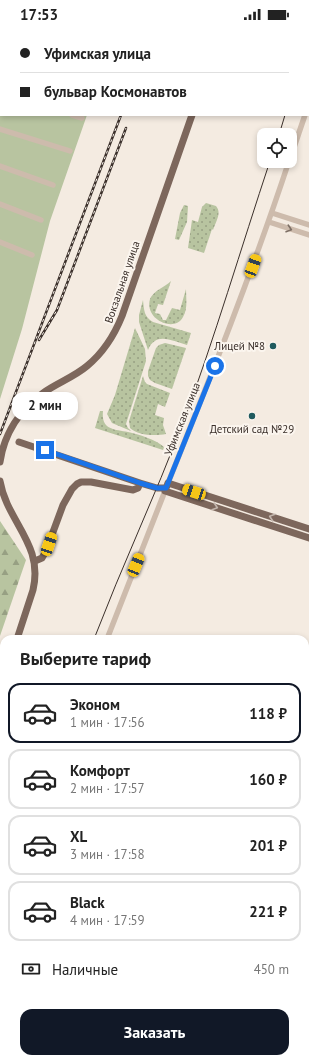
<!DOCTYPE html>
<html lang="ru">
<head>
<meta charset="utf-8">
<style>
  body { margin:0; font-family:"PT Sans",sans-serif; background:#f6f6f6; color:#222; height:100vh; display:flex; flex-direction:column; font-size:15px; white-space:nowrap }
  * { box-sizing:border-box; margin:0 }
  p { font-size:13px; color:#767676 }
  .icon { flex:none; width:22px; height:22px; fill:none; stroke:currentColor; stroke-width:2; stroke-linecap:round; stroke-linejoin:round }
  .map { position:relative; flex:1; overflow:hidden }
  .drawer { position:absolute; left:0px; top:607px; width:309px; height:428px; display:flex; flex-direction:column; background:#fff; border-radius:12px 12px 0 0; box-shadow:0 2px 6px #0003 }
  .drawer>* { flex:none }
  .hud { position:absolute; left:0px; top:0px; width:309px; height:88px; box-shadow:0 2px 6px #0003; display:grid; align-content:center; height:88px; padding:0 20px; background:#fff }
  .tools { position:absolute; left:257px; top:100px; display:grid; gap:8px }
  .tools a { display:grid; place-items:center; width:40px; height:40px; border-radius:8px; background:#fff; box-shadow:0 2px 6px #0003; font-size:20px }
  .end { position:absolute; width:18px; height:18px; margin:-9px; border:5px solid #1a73e8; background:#fff; box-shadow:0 0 0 2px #fff }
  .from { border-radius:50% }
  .bubble { position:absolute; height:28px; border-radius:12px; background:#fff; box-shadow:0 2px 6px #0003; font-size:13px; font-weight:600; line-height:28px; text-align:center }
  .car { position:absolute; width:12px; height:24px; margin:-12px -6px; border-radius:5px; box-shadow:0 0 3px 1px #0007; background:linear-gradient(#f5c518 24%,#345 0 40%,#f5c518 0 76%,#345 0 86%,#f5c518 0) }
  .hud b { display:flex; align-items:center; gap:14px; height:38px; font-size:15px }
  .hud b+b { border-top:1px solid #e0e0e0 }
  .hud i { width:10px; height:10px; background:#222 }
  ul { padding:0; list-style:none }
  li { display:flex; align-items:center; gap:12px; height:60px; margin:0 8px 6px; padding:0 12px; border:2px solid #e0e0e0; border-radius:12px }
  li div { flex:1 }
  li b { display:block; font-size:15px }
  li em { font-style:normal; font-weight:600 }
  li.current { border-color:#111827 }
  li>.icon { width:36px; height:36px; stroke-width:1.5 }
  h2 { padding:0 20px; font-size:18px; line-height:48px }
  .pay { display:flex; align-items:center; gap:10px; height:44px; padding:0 20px; font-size:15px }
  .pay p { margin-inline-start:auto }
  .action { display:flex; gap:8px; margin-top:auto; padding:8px 20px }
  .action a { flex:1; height:46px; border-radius:12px; background:#111827; color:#fff; font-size:16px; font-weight:600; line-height:46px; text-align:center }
  .status { display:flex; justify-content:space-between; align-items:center; height:28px; padding:0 20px; background:#fff; direction:ltr }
  .status svg { height:11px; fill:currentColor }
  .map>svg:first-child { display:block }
  .grass { fill:url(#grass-dots) }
  .forest { fill:url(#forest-firs) }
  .garden { fill:#b8c4a0 }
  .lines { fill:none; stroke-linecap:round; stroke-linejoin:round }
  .minor { stroke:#cdbbac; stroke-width:5.5 }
  .major { stroke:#7d675c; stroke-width:7 }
  .tram { stroke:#3b302b; stroke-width:1 }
  .rail-casing { stroke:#3b302b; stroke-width:2.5 }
  .rail { stroke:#fbf5ee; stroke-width:1; stroke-dasharray:3; stroke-linecap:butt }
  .oneway { stroke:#7d6f65 }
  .oneway2 { stroke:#c2b5ac }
  .route { stroke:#1a73e8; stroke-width:5 }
  .poi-dot { fill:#1f5a5e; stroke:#fbf5ee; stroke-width:1.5 }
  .labels { text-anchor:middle; stroke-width:4; stroke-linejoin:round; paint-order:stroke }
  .street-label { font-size:11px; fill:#3b302b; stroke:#fbf5ee }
  .poi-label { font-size:11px; fill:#3b302b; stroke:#fbf5ee; text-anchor:end }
</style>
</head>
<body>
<div class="status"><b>17:53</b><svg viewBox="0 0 49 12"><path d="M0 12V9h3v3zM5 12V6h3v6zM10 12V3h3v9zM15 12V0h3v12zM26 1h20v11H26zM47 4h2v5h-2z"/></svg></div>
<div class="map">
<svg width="309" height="1035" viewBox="0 0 309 1035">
  <defs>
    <pattern id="grass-dots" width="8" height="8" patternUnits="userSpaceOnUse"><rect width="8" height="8" fill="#b8c4a0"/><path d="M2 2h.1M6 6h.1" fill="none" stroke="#97a083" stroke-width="1.8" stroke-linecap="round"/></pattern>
    <pattern id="forest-firs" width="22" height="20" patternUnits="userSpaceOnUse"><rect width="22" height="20" fill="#b8c4a0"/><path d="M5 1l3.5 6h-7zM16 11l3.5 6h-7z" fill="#97a083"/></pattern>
  </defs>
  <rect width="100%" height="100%" fill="#f4ebe1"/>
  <path class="grass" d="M 206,175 L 216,178 C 222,185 216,193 213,202 L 212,201 L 204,225 L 188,220 L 192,192 L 198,194 L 202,179 Z
    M 184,177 L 188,178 L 187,194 L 179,212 L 175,211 L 180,185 Z
    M 171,253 L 163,277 L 158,276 L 155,285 L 160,286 L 163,292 L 166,292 L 172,280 L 180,282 L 186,261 C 186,270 188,281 183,289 C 175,305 144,292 150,271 C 153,263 165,259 171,253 Z
    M 143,272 C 144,282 144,289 153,294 L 191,305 L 187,317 C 172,313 156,303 148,322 L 139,294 L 139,287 Z
    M 135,300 L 145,321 L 146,333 L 126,396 L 128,400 L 131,403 L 112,395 L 107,386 L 115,367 Z
    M 165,315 L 186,320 L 172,361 L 155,355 L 150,352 L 148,348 L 148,343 L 156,320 L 159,317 Z
    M 143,348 L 145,354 L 147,356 L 170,365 L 165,379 L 158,376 L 155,387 L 164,390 L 163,397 L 166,406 C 156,408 138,408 130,400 L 129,393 Z
    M 100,383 L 103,383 C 101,402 114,401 128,404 C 138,406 157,412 164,419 L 163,422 L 95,400 Z"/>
  <path class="forest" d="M 0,493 L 26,532 L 0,608 Z"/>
  <path class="garden" d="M 0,0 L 120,0 L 1,1 L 1,87 L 87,87 L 50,193 L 22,301 L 0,371 Z"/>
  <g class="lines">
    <path class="minor" d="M 306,0 L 309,1
      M 0,63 L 1,63
      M 308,76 L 309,73
      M 72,87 L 82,90
      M 0,101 L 70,123
      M 290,131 L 305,87
      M 0,138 L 53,157
      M 0,176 L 41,192
      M 272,185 L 309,197
      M 269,194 L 309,207
      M 0,214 L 32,227
      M 168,455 C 211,348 253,242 289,133
      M 107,611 L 165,463
      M 305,687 L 309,675
      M 0,725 L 4,728
      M 0,732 L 4,734
      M 305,755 L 309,743
      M 305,832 L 309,834
      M 0,937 L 4,925
      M 194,1035 L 196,1031
      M 214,1035 L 215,1031"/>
    <path class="major" d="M 224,1 L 225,0
      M 19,414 L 140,455 L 157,460 L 166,460
      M 0,434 C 4,406 20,381 43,365 C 57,355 74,349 87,338 C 104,324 114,308 122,288 L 192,87
      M 0,453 C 7,494 44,516 33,562 L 17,611
      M 309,501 L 168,455 L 165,463 L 309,510
      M 35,533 L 42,530 L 46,523 L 63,477 L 72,461 L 77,456 L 81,454 L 91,454 L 133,462 L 138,460 L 140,455
      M 0,663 L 4,651"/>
    <path class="tram" d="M 308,9 L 309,6
      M 308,18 L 309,15
      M 279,107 L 285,87
      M 94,611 C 122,538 155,468 183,395 C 215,309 241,220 270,133
      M 0,849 L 4,839"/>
    <defs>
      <path id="rail" d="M 154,1 L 154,0
        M 39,312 L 57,282 L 126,100
        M 0,406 L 121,87"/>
    </defs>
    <use href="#rail" class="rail-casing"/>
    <use href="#rail" class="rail"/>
  </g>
  <defs><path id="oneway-chevron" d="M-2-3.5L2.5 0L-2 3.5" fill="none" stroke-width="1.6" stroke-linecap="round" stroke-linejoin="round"/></defs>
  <use class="oneway" href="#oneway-chevron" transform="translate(289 201) rotate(18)"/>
  <g class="oneway2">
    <use href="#oneway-chevron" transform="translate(215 479) rotate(18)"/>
    <use href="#oneway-chevron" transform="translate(272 489) rotate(-162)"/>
  </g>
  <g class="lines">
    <path class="route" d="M 45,422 L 140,455 L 157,460 L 166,460 L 215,338"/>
  </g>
  <g class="poi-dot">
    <circle cx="273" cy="318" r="4"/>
    <circle cx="252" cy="388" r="4"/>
  </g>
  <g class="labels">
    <g class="street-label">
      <text transform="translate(122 254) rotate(-71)" y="4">Вокзальная улица</text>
      <text transform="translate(182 391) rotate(-68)" y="4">Уфимская улица</text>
    </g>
    <g class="poi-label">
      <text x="265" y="322">Лицей №8</text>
      <text x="252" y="405" text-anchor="middle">Детский сад №29</text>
    </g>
  </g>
</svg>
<div class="tools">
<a><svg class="icon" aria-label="locate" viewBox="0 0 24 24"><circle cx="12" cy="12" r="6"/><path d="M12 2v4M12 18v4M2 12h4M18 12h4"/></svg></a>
</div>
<i class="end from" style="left:215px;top:338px"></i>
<i class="end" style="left:45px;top:422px"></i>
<div class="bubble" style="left:12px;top:364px;width:66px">2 мин</div>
<i class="car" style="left:253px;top:238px;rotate:20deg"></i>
<i class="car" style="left:194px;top:464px;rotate:288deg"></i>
<i class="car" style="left:49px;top:516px;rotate:19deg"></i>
<i class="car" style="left:136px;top:537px;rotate:22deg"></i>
<div class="hud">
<b><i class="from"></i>Уфимская улица</b>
<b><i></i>бульвар Космонавтов</b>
</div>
<section class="drawer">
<h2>Выберите тариф</h2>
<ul>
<li class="current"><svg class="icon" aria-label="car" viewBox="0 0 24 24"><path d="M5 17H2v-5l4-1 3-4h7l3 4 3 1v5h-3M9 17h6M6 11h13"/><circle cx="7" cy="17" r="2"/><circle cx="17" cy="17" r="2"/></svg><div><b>Эконом</b><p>1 мин · 17:56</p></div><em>118 ₽</em></li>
<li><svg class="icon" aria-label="car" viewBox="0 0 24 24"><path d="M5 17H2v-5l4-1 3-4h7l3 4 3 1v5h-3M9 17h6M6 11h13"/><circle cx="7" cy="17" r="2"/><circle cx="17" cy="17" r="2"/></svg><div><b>Комфорт</b><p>2 мин · 17:57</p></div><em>160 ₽</em></li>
<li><svg class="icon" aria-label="car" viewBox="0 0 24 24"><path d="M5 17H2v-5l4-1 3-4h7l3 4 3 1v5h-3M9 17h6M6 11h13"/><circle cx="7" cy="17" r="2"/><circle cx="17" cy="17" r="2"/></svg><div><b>XL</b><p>3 мин · 17:58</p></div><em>201 ₽</em></li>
<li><svg class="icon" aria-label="car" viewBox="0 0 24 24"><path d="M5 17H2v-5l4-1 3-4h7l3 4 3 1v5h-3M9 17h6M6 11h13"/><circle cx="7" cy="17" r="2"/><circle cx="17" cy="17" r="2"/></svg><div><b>Black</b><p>4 мин · 17:59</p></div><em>221 ₽</em></li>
</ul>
<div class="pay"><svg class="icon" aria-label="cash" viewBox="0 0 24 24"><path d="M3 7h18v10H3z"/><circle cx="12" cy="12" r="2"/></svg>Наличные<p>450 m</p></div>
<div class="action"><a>Заказать</a></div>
</section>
</div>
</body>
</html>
